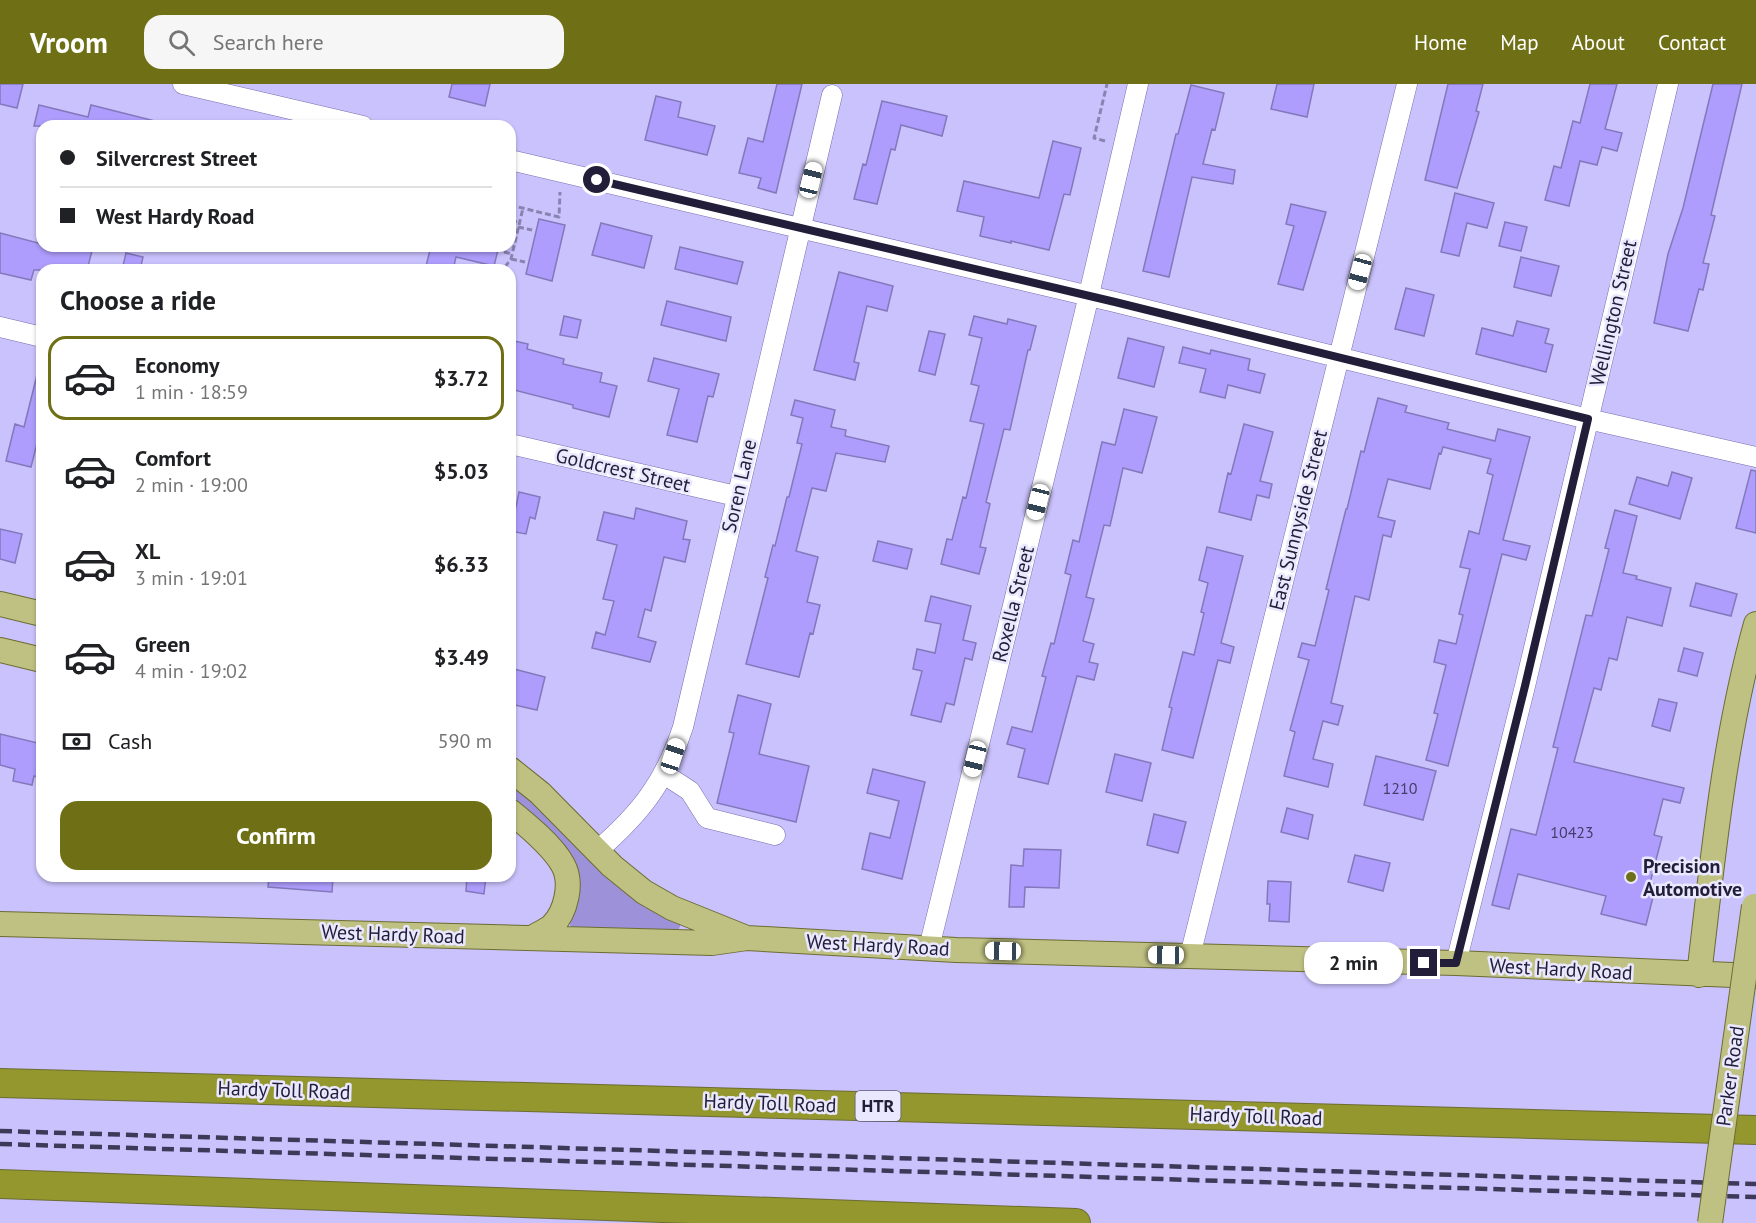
<!DOCTYPE html>
<html lang="en">
<head>
<meta charset="utf-8">
<style>
  body { margin:0; font-family:"PT Sans",sans-serif; background:#f6f6f6; color:#202124; height:100vh; display:flex; flex-direction:column; font-size:22px; white-space:nowrap }
  * { box-sizing:border-box; margin:0 }
  p { font-size:20px; color:#757577 }
  .icon { flex:none; width:33px; height:33px; fill:none; stroke:currentColor; stroke-width:2; stroke-linecap:round; stroke-linejoin:round }
  .map { position:relative; flex:1; overflow:hidden }
  .sheet { position:absolute; left:36px; top:180px; width:480px; height:618px; display:flex; flex-direction:column; background:#fff; border-radius:18px; box-shadow:0 2px 4px #0004 }
  .sheet>* { flex:none }
  .hud { position:absolute; left:36px; top:36px; width:480px; height:132px; border-radius:18px; box-shadow:0 2px 4px #0004; display:grid; align-content:center; height:132px; padding:0 24px; background:#fff }
  .end { position:absolute; width:27px; height:27px; margin:-14px; border:8px solid #221d38; background:#fff; box-shadow:0 0 0 3px #fff }
  .from { border-radius:50% }
  .bubble { position:absolute; height:42px; border-radius:18px; background:#fff; box-shadow:0 2px 4px #0004; font-size:20px; font-weight:700; line-height:42px; text-align:center }
  .car { position:absolute; width:18px; height:36px; margin:-18px -9px; border-radius:8px; box-shadow:0 0 4px 2px #0007; background:linear-gradient(#fff 24%,#345 0 40%,#fff 0 76%,#345 0 86%,#fff 0) }
  .hud b { display:flex; align-items:center; gap:21px; height:57px; font-size:22px }
  .hud b+b { border-top:2px solid #e0e0e0 }
  .hud i { width:15px; height:15px; background:#202124 }
  ul { padding:0; list-style:none }
  li { display:flex; align-items:center; gap:18px; height:84px; margin:0 12px 9px; padding:0 12px; border:3px solid transparent; border-radius:18px }
  li div { flex:1 }
  li b { display:block; font-size:22px }
  li em { font-style:normal; font-weight:700 }
  li.active { border-color:#6f7015 }
  li>.icon { width:54px; height:54px; stroke-width:1.5 }
  h2 { padding:0 24px; font-size:27px; line-height:72px }
  .pay { display:flex; align-items:center; gap:15px; height:66px; padding:0 24px; font-size:22px }
  .pay p { margin-inline-start:auto }
  .primary-button { display:flex; gap:12px; margin-top:auto; padding:12px 24px }
  .primary-button a { flex:1; height:69px; border-radius:18px; background:#6f7015; color:#fff; font-size:24px; font-weight:700; line-height:69px; text-align:center }
  header { display:flex; align-items:center; gap:36px; box-sizing:border-box; height:84px; padding:0 30px; background:#6f7015; color:#fff }
  header strong { font-size:28px }
  nav { display:flex; gap:33px; margin-inline-start:auto; font-size:21px }
  .search { width:420px; height:54px; background:#f6f6f6; display:flex; align-items:center; gap:15px; box-sizing:border-box; padding:0 21px; border-radius:18px; color:#757577; font-size:22px }
  .map>svg:first-child { display:block }
  .green { fill:#9d92da }
  .building { fill:#ae9dfc; stroke:#8378bc; stroke-width:1.5 }
  .lines { fill:none; stroke-linecap:round; stroke-linejoin:round }
  .minor-casing { stroke:#786caf; stroke-width:21 }
  .major-casing { stroke:#6c6c32; stroke-width:26 }
  .highway-casing { stroke:#6c6c32; stroke-width:30 }
  .path { stroke:#8a83b2; stroke-width:3; stroke-dasharray:6 3; stroke-linecap:butt }
  .minor { stroke:#fff; stroke-width:20 }
  .major { stroke:#bfc182; stroke-width:24 }
  .highway { stroke:#94972e; stroke-width:28 }
  .rail { stroke:#3e3959; stroke-width:4.5; stroke-dasharray:12 6; stroke-linecap:butt }
  .major-bridge-casing { stroke:#6c6c32; stroke-width:26; stroke-linecap:butt }
  .major-bridge { stroke:#bfc182; stroke-width:24 }
  .route { stroke:#221d38; stroke-width:8 }
  .poi-dot { fill:#6f7015; stroke:#eae8ff; stroke-width:2 }
  .labels { text-anchor:middle; stroke-width:5; stroke-linejoin:round; paint-order:stroke }
  .number-label { font-size:16px; fill:#453d69 }
  .shield { fill:#eae8ff; stroke:#5e5a74; stroke-width:1.5 }
  .shield-label { font-size:18px; font-weight:bold; fill:#221d38 }
  .street-label { font-size:20px; fill:#221d38; stroke:#eae8ff }
  .poi-label { font-size:20px; font-weight:bold; fill:#221d38; stroke:#eae8ff; text-anchor:start }
</style>
</head>
<body>
<header>
<strong>Vroom</strong>
<div class="search"><svg class="icon" aria-label="search" viewBox="0 0 24 24"><circle cx="10" cy="10" r="6"/><path d="M15 15l6 6"/></svg>Search here</div>
<nav><a>Home</a><a>Map</a><a>About</a><a>Contact</a></nav>
</header>
<div class="map">
<svg width="1756" height="1139" viewBox="0 0 1756 1139">
  <rect width="100%" height="100%" fill="#cac2fc"/>
  <path class="green" d="M 510,698 L 681,840 L 678,847 L 572,844 L 568,838 L 574,825 L 534,735 L 510,714 Z"/>
  <path class="building" d="M 0,0 L 23,0 L 17,24 L 0,20 Z
    M 452,0 L 490,0 L 485,22 L 449,13 Z
    M 777,0 L 802,0 L 776,109 L 758,104 L 761,94 L 739,89 L 748,54 L 763,58 Z
    M 1277,0 L 1314,0 L 1307,33 L 1271,25 Z
    M 1448,0 L 1483,0 L 1476,27 L 1479,28 L 1457,104 L 1425,96 Z
    M 1590,0 L 1617,0 L 1605,45 L 1622,49 L 1617,67 L 1602,63 L 1597,81 L 1580,77 L 1569,122 L 1545,116 L 1554,82 L 1561,84 L 1573,37 L 1580,39 Z
    M 1713,0 L 1742,0 L 1711,131 L 1715,132 L 1703,179 L 1709,180 L 1703,206 L 1699,205 L 1688,247 L 1654,239 L 1668,170 L 1683,124 Z
    M 1191,1 L 1224,9 L 1215,46 L 1212,45 L 1203,80 L 1235,86 L 1233,100 L 1192,93 L 1169,193 L 1143,187 L 1176,50 L 1178,50 Z
    M 656,12 L 681,18 L 678,33 L 715,42 L 707,71 L 645,56 Z
    M 882,17 L 947,32 L 942,52 L 901,41 L 895,66 L 891,65 L 877,120 L 854,115 L 863,80 L 866,81 Z
    M 39,21 L 88,33 L 91,21 L 155,37 L 154,42 L 34,42 Z
    M 1053,57 L 1081,64 L 1070,111 L 1064,110 L 1049,166 L 1011,157 L 1011,159 L 980,152 L 984,133 L 957,127 L 964,97 L 1039,114 Z
    M 1455,109 L 1494,119 L 1487,144 L 1467,139 L 1459,172 L 1441,168 Z
    M 1291,120 L 1326,128 L 1303,206 L 1278,200 L 1294,142 L 1286,140 Z
    M 539,135 L 565,141 L 552,197 L 526,190 Z
    M 1505,138 L 1527,143 L 1521,167 L 1499,162 Z
    M 601,139 L 652,152 L 644,184 L 592,171 Z
    M 0,149 L 42,160 L 42,162 L 70,162 L 92,167 L 87,186 L 34,186 L 31,196 L 0,189 Z
    M 431,162 L 499,162 L 494,182 L 456,173 L 453,186 L 425,186 Z
    M 680,163 L 743,178 L 737,200 L 675,185 Z
    M 126,169 L 143,173 L 140,186 L 122,186 Z
    M 1521,173 L 1559,182 L 1551,212 L 1514,203 Z
    M 839,188 L 893,202 L 887,227 L 867,222 L 854,278 L 859,279 L 855,296 L 814,286 Z
    M 1406,204 L 1434,211 L 1424,252 L 1395,245 Z
    M 667,217 L 731,233 L 726,257 L 661,241 Z
    M 564,232 L 581,236 L 577,254 L 560,251 Z
    M 974,232 L 1007,240 L 1008,235 L 1036,242 L 1030,266 L 1028,266 L 1010,346 L 1004,345 L 986,418 L 990,420 L 980,463 L 986,464 L 979,490 L 941,480 L 947,455 L 952,456 L 963,413 L 966,414 L 984,340 L 970,337 L 979,302 L 971,300 L 982,254 L 969,251 Z
    M 1517,237 L 1549,245 L 1545,259 L 1553,261 L 1546,288 L 1476,270 L 1482,244 L 1513,252 Z
    M 929,247 L 945,250 L 935,291 L 919,287 Z
    M 1128,254 L 1164,263 L 1154,303 L 1118,294 Z
    M 510,256 L 528,260 L 527,265 L 564,275 L 563,280 L 602,289 L 600,298 L 617,302 L 609,333 L 573,324 L 573,321 L 510,305 Z
    M 1183,263 L 1210,270 L 1211,266 L 1250,275 L 1248,286 L 1265,290 L 1260,309 L 1228,301 L 1225,314 L 1200,308 L 1206,285 L 1179,279 Z
    M 654,274 L 719,290 L 713,313 L 708,312 L 697,358 L 667,351 L 679,305 L 648,297 Z
    M 37,291 L 42,292 L 42,340 L 31,383 L 6,377 L 15,340 L 24,343 Z
    M 1378,314 L 1407,322 L 1405,328 L 1449,339 L 1447,345 L 1495,357 L 1498,345 L 1530,353 L 1503,456 L 1530,462 L 1526,476 L 1502,470 L 1448,682 L 1426,676 L 1438,630 L 1434,629 L 1446,581 L 1434,578 L 1439,556 L 1456,560 L 1463,531 L 1459,530 L 1470,485 L 1460,483 L 1469,447 L 1479,450 L 1493,391 L 1487,389 L 1491,375 L 1443,363 L 1441,370 L 1439,369 L 1430,405 L 1388,395 L 1378,433 L 1395,437 L 1391,453 L 1383,451 L 1369,516 L 1355,512 L 1331,619 L 1343,622 L 1338,641 L 1323,637 L 1313,675 L 1333,680 L 1328,703 L 1284,692 L 1295,648 L 1290,646 L 1309,576 L 1298,573 L 1302,559 L 1315,562 L 1329,506 L 1326,505 L 1346,425 L 1347,425 L 1361,367 L 1364,368 Z
    M 795,316 L 835,326 L 831,343 L 846,346 L 845,352 L 889,362 L 885,378 L 836,369 L 826,407 L 812,404 L 796,467 L 818,473 L 807,518 L 820,521 L 813,550 L 810,549 L 799,593 L 746,580 L 768,494 L 765,493 L 773,461 L 775,462 L 787,413 L 789,413 L 802,360 L 797,359 L 803,334 L 791,331 Z
    M 1124,325 L 1157,333 L 1142,389 L 1123,384 L 1110,442 L 1104,441 L 1086,513 L 1094,515 L 1083,557 L 1094,560 L 1089,578 L 1098,580 L 1094,596 L 1077,592 L 1048,700 L 1018,693 L 1025,665 L 1007,660 L 1012,643 L 1032,648 L 1046,593 L 1042,592 L 1051,559 L 1054,560 L 1071,491 L 1065,489 L 1073,456 L 1079,458 L 1102,358 L 1115,361 Z
    M 1244,340 L 1273,348 L 1260,397 L 1272,400 L 1269,414 L 1257,411 L 1251,436 L 1219,428 L 1228,389 L 1231,390 Z
    M 1751,386 L 1756,387 L 1756,449 L 1736,444 Z
    M 1672,388 L 1692,394 L 1680,435 L 1629,420 L 1637,393 L 1668,402 Z
    M 519,408 L 540,413 L 535,435 L 530,433 L 526,450 L 510,447 L 510,422 L 516,423 Z
    M 636,424 L 687,437 L 683,455 L 690,456 L 685,478 L 664,473 L 651,527 L 645,525 L 638,553 L 656,558 L 650,578 L 592,564 L 596,548 L 605,551 L 614,517 L 603,515 L 617,461 L 597,456 L 604,428 L 634,435 Z
    M 1615,426 L 1637,432 L 1623,489 L 1637,492 L 1636,495 L 1671,504 L 1662,542 L 1627,533 L 1617,576 L 1609,574 L 1601,606 L 1594,604 L 1574,678 L 1684,704 L 1680,719 L 1663,715 L 1654,751 L 1662,753 L 1650,799 L 1656,801 L 1646,841 L 1601,830 L 1606,812 L 1518,790 L 1509,825 L 1492,821 L 1511,745 L 1536,751 L 1558,664 L 1553,663 L 1586,531 L 1592,532 L 1609,465 L 1605,464 Z
    M 0,445 L 22,450 L 15,479 L 0,475 Z
    M 878,457 L 912,465 L 907,485 L 873,477 Z
    M 1207,463 L 1243,472 L 1221,559 L 1234,563 L 1230,579 L 1218,576 L 1193,674 L 1162,666 L 1172,624 L 1169,623 L 1183,568 L 1194,571 L 1204,529 L 1201,528 L 1208,499 L 1199,496 Z
    M 1696,499 L 1737,510 L 1731,532 L 1690,522 Z
    M 931,512 L 971,522 L 963,556 L 976,559 L 972,576 L 965,574 L 954,621 L 946,619 L 941,638 L 911,631 L 922,587 L 913,585 L 917,565 L 935,569 L 941,540 L 925,537 Z
    M 1684,564 L 1703,569 L 1697,592 L 1678,587 Z
    M 514,585 L 545,593 L 537,626 L 510,620 L 510,601 Z
    M 738,611 L 771,620 L 759,670 L 809,682 L 796,738 L 717,719 L 734,649 L 729,648 Z
    M 1659,615 L 1677,619 L 1670,647 L 1652,642 Z
    M 0,650 L 42,660 L 42,694 L 34,692 L 32,701 L 13,697 L 15,685 L 0,681 Z
    M 1115,670 L 1151,679 L 1142,717 L 1106,708 Z
    M 1376,672 L 1436,687 L 1423,736 L 1364,721 Z
    M 873,685 L 925,698 L 902,795 L 862,785 L 870,749 L 890,754 L 899,717 L 867,709 Z
    M 1287,724 L 1313,731 L 1308,755 L 1281,748 Z
    M 1154,730 L 1186,738 L 1178,769 L 1147,761 Z
    M 1024,765 L 1061,766 L 1059,804 L 1025,803 L 1024,823 L 1009,823 L 1011,781 L 1023,782 Z
    M 1355,771 L 1390,779 L 1383,807 L 1348,798 Z
    M 269,792 L 333,792 L 332,808 L 268,803 Z
    M 467,792 L 486,792 L 484,810 L 466,807 Z
    M 1268,797 L 1291,798 L 1289,838 L 1269,837 L 1270,820 L 1267,820 Z"/>
  <g class="lines">
    <defs>
      <path id="minor" d="M 183,0 L 363,42
        M 510,76 L 1115,218 L 1588,335 L 1756,373
        M 0,243 L 42,253
        M 510,360 L 736,412
        M 664,690 L 690,707 L 707,734 L 775,751
        M 597,767 C 641,729 665,698 683,643 L 832,11
        M 929,864 L 1084,232 L 1138,0
        M 1190,872 L 1407,0
        M 1456,879 L 1525,602 L 1668,0"/>
      <path id="major" d="M 0,520 L 42,530
        M 0,566 L 42,576
        M 510,685 L 540,709 L 612,782 L 644,808 L 672,824 L 744,853
        M 510,727 C 526,740 553,762 563,781 C 573,799 566,828 552,842 C 546,847 538,850 532,854
        M 0,840 L 712,859 L 747,854 L 956,866 L 1456,879 L 1756,892
        M 1699,891 C 1713,773 1724,655 1756,540"/>
      <path id="highway" d="M 0,999 L 1756,1046
        M 0,1100 L 1076,1139"/>
    </defs>
    <use href="#minor" class="minor-casing"/>
    <use href="#major" class="major-casing"/>
    <use href="#highway" class="highway-casing"/>
    <path class="path" d="M 1105,57 L 1094,54 L 1107,0
      M 510,121 L 559,133 L 560,108
      M 511,137 L 519,138
      M 518,143 L 532,146
      M 504,168 L 512,170
      M 511,175 L 525,178
      M 505,183 L 511,175 L 523,124"/>
    <use href="#minor" class="minor"/>
    <use href="#major" class="major"/>
    <use href="#highway" class="highway"/>
    <path class="rail" d="M 0,1047 L 1756,1100
      M 0,1060 L 1756,1113"/>
    <defs>
      <path id="major-bridge" d="M 1710,1139 L 1754,822"/>
    </defs>
    <use href="#major-bridge" class="major-bridge-casing"/>
    <use href="#major-bridge" class="major-bridge"/>
  </g>
  <g class="lines">
    <path class="route" d="M 597,96 L 1115,218 L 1588,335 L 1525,602 L 1456,879 L 1424,879"/>
  </g>
  <circle class="poi-dot" cx="1631" cy="793" r="6"/>
  <g class="labels">
    <g class="number-label">
      <text x="1400" y="710">1210</text>
      <text x="1572" y="754">10423</text>
    </g>
    <rect class="shield" x="855.5" y="1007" width="45" height="30" rx="4.5"/>
    <g class="shield-label">
      <text x="878" y="1028">HTR</text>
    </g>
    <g class="street-label">
      <text transform="translate(1613 229) rotate(-77)" y="7">Wellington Street</text>
      <text transform="translate(623 386) rotate(13)" y="7">Goldcrest Street</text>
      <text transform="translate(739 402) rotate(-77)" y="7">Soren Lane</text>
      <text transform="translate(1298 436) rotate(-76)" y="7">East Sunnyside Street</text>
      <text transform="translate(1013 520) rotate(-76)" y="7">Roxella Street</text>
      <text transform="translate(393 850) rotate(2)" y="7">West Hardy Road</text>
      <text transform="translate(878 861) rotate(3)" y="7">West Hardy Road</text>
      <text transform="translate(1561 885) rotate(3)" y="7">West Hardy Road</text>
      <text transform="translate(1730 992) rotate(-82)" y="7">Parker Road</text>
      <text transform="translate(284 1006) rotate(2)" y="7">Hardy Toll Road</text>
      <text transform="translate(770 1019) rotate(2)" y="7">Hardy Toll Road</text>
      <text transform="translate(1256 1032) rotate(2)" y="7">Hardy Toll Road</text>
    </g>
    <g class="poi-label">
      <text x="1643" y="789">Precision<tspan x="1643" dy="23">Automotive</tspan></text>
    </g>
  </g>
</svg>
<i class="end from" style="left:597px;top:96px"></i>
<i class="end" style="left:1424px;top:879px"></i>
<div class="bubble" style="left:1304px;top:858px;width:99px">2 min</div>
<i class="car" style="left:811px;top:96px;rotate:14deg"></i>
<i class="car" style="left:1360px;top:188px;rotate:195deg"></i>
<i class="car" style="left:1038px;top:418px;rotate:194deg"></i>
<i class="car" style="left:673px;top:672px;rotate:18deg"></i>
<i class="car" style="left:975px;top:675px;rotate:194deg"></i>
<i class="car" style="left:1003px;top:867px;rotate:271deg"></i>
<i class="car" style="left:1166px;top:871px;rotate:271deg"></i>
<div class="hud">
<b><i class="from"></i>Silvercrest Street</b>
<b><i></i>West Hardy Road</b>
</div>
<section class="sheet">
<h2>Choose a ride</h2>
<ul>
<li class="active"><svg class="icon" aria-label="car" viewBox="0 0 24 24"><path d="M5 17H2v-5l4-1 3-4h7l3 4 3 1v5h-3M9 17h6M6 11h13"/><circle cx="7" cy="17" r="2"/><circle cx="17" cy="17" r="2"/></svg><div><b>Economy</b><p>1 min · 18:59</p></div><em>$3.72</em></li>
<li><svg class="icon" aria-label="car" viewBox="0 0 24 24"><path d="M5 17H2v-5l4-1 3-4h7l3 4 3 1v5h-3M9 17h6M6 11h13"/><circle cx="7" cy="17" r="2"/><circle cx="17" cy="17" r="2"/></svg><div><b>Comfort</b><p>2 min · 19:00</p></div><em>$5.03</em></li>
<li><svg class="icon" aria-label="car" viewBox="0 0 24 24"><path d="M5 17H2v-5l4-1 3-4h7l3 4 3 1v5h-3M9 17h6M6 11h13"/><circle cx="7" cy="17" r="2"/><circle cx="17" cy="17" r="2"/></svg><div><b>XL</b><p>3 min · 19:01</p></div><em>$6.33</em></li>
<li><svg class="icon" aria-label="car" viewBox="0 0 24 24"><path d="M5 17H2v-5l4-1 3-4h7l3 4 3 1v5h-3M9 17h6M6 11h13"/><circle cx="7" cy="17" r="2"/><circle cx="17" cy="17" r="2"/></svg><div><b>Green</b><p>4 min · 19:02</p></div><em>$3.49</em></li>
</ul>
<div class="pay"><svg class="icon" aria-label="cash" viewBox="0 0 24 24"><path d="M3 7h18v10H3z"/><circle cx="12" cy="12" r="2"/></svg>Cash<p>590 m</p></div>
<div class="primary-button"><a>Confirm</a></div>
</section>
</div>
</body>
</html>
